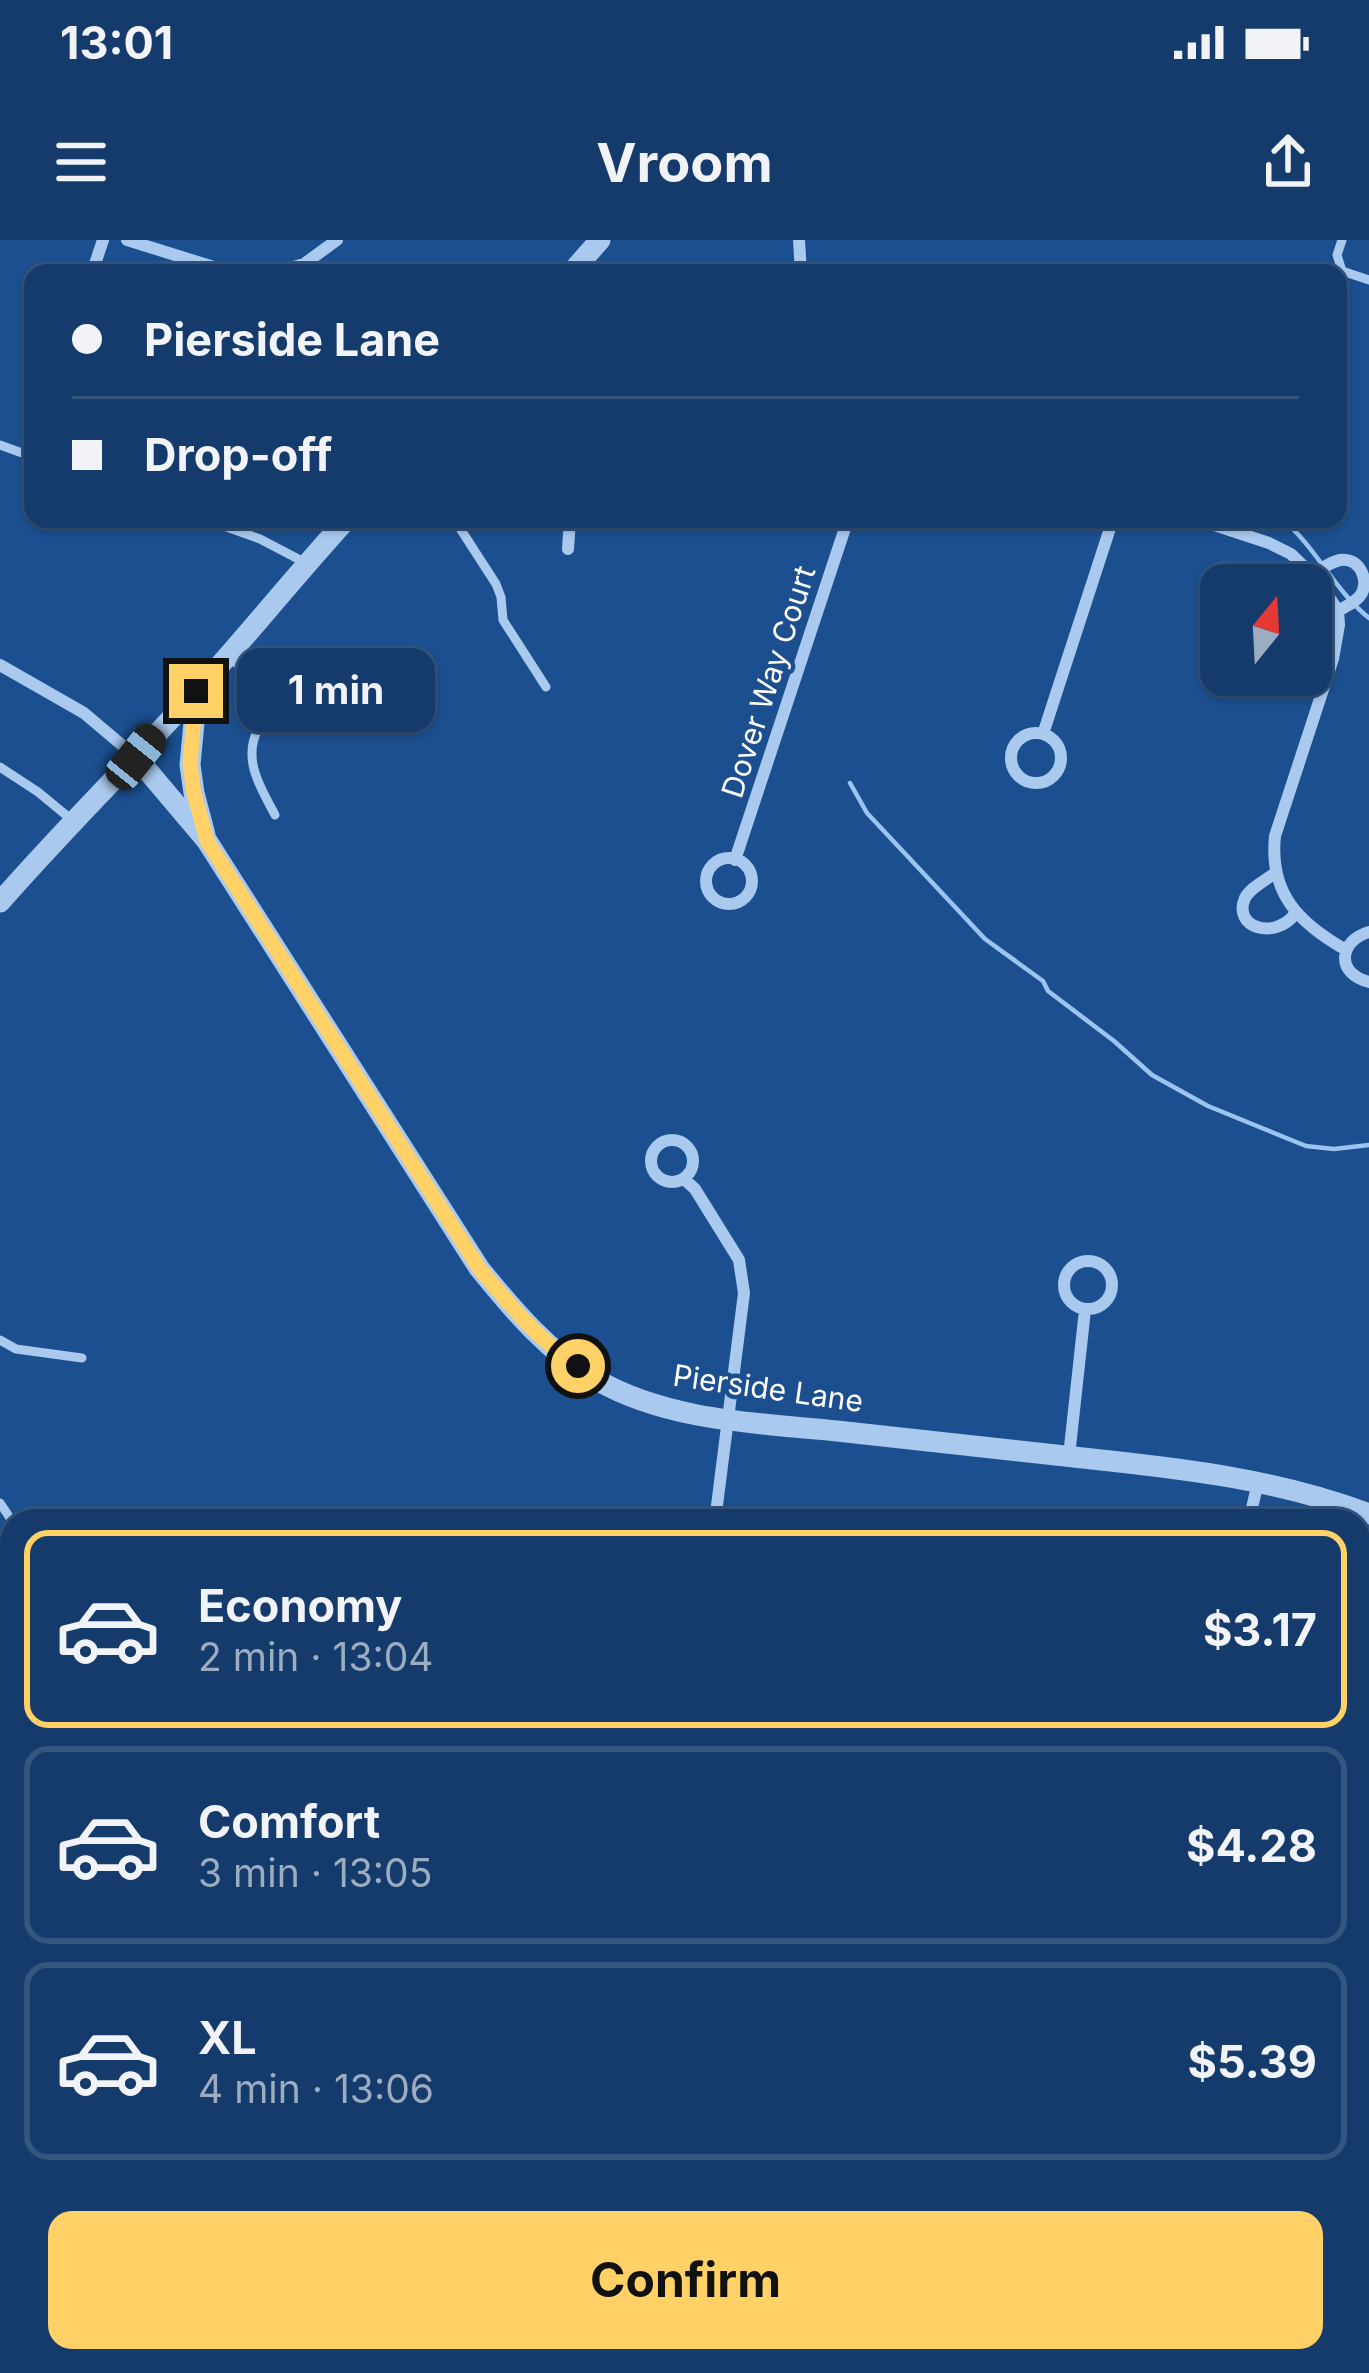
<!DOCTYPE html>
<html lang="en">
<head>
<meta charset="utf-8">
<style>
  body { margin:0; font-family:Inter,sans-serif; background:#214673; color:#f1f3f6; height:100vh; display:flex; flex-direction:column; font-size:45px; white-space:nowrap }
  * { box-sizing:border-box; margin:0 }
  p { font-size:39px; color:#9dadc1 }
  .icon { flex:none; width:66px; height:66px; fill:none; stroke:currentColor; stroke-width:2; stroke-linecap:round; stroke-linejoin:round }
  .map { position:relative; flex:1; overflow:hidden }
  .side { position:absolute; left:0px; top:1269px; width:1371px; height:864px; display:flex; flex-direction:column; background:#143b6b; border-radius:36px 36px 0 0; box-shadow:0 3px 9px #0004,0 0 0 3px #33557e }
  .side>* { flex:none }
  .guide { position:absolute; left:24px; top:24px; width:1323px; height:264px; border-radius:24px; box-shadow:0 3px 9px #0004,0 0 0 3px #33557e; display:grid; align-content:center; height:264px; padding:0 48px; background:#143b6b }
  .needle { width:78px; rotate:18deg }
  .fabs { position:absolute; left:1200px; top:324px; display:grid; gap:24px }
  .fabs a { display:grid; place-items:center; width:132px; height:132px; border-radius:24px; background:#143b6b; box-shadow:0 3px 9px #0004,0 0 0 3px #33557e; font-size:60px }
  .end { position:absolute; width:54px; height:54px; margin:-27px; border:15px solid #ffd166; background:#111; box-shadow:0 0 0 6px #111 }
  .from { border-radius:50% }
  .bubble { position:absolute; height:84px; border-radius:24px; background:#143b6b; box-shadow:0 3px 9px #0004,0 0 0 3px #33557e; font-size:39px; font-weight:700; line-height:84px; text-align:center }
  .car { position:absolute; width:36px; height:72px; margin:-36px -18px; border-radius:15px; box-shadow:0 0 9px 3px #0007; background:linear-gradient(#222 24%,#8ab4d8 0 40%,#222 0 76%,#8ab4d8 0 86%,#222 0) }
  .guide b { display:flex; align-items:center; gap:42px; height:114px; font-size:45px }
  .guide b+b { border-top:3px solid #33557e }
  .guide i { width:30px; height:30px; background:#f1f3f6 }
  ul { padding:21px 0 0; list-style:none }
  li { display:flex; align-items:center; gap:36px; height:198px; margin:0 24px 18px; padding:0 24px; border:6px solid #33557e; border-radius:24px }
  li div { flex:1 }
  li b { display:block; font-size:45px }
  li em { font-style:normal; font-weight:700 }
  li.selected { border-color:#ffd166 }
  li>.icon { width:108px; height:108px; stroke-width:1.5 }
  .button { display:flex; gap:24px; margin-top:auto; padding:24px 48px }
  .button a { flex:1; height:138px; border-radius:24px; background:#ffd166; color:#111; font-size:48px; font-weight:700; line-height:138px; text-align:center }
  .status { display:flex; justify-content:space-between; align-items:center; height:84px; padding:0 60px; background:#143b6b; direction:ltr }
  .status svg { height:33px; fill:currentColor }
  header { display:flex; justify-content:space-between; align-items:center; height:156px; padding:0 48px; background:#143b6b; font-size:54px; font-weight:700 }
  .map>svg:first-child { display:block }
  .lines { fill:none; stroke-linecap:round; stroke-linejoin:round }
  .stream { stroke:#9cc4f0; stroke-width:4.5 }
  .service { stroke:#a9c9ee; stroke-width:9 }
  .minor { stroke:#a9c9ee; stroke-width:12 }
  .tertiary { stroke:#a9c9ee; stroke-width:21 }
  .route { stroke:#ffd166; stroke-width:15 }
  .labels { text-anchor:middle; stroke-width:9; stroke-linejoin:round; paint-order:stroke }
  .street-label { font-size:30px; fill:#fff; stroke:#1b4f8f }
</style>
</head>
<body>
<div class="status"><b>13:01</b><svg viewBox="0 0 49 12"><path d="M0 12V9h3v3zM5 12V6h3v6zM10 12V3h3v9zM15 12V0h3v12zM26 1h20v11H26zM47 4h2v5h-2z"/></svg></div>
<header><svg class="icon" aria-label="menu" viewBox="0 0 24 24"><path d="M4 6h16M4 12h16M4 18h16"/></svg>Vroom<svg class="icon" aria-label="share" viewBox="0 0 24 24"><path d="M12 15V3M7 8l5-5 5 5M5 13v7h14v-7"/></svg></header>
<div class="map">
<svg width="1369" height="2133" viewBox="0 0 1369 2133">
  <rect width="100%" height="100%" fill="#1b4f8f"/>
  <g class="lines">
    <path class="stream" d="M 1282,279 C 1316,307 1334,350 1369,378
      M 850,543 L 867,573 L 985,699 L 1043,741 L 1048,751 L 1114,801 L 1152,835 L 1208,866 L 1306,906 L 1334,909 L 1369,905
      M 0,1670 L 12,1670
      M 843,2133 L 849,2121"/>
    <path class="service" d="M 1342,0 L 1337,15 L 1342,31 L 1369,40
      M 0,205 L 33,217
      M 204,279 L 260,299 L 304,322
      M 454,279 L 496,344 L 501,357 L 503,380 L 546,447
      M 227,415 L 263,447 L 273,463 C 270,475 264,479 258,489 C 242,520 261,548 275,575
      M 0,527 L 38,552 L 72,580
      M 0,1100 L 16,1109 L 82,1118
      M 0,1263 L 12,1281"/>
    <path class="minor" d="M 127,0 L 233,33
      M 799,0 L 801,33
      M 92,33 L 103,0
      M 272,33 L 304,24 L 337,0
      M 1196,279 L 1269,303 L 1291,314 L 1319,341 L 1338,371 L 1339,385 L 1333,419 L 1275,596 C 1269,654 1299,683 1346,710
      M 568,309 L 570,279
      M 1313,334 C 1321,329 1330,322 1340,320 C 1358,317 1369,337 1362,353 C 1357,362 1346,366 1338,371
      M 0,425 L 84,473 L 136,517
      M1011 518a25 25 0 1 1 50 0a25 25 0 1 1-50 0Z
      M 1043,494 L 1113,279
      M706 641a23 23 0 1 1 46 0a23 23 0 1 1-46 0Z
      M 735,620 L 848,279
      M 1275,633 C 1266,640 1250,648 1245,658 C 1232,687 1274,701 1295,674
      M 1369,692 C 1338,701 1336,734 1369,742
      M651 921a21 21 0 1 1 42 0a21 21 0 1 1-42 0Z
      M 684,939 L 695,949 L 739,1020 L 744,1053 L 715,1281
      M1064 1045a24 24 0 1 1 48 0a24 24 0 1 1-48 0Z
      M 1069,1216 L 1085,1070
      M 1249,1281 L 1258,1242
      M 1359,1464 L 1369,1472
      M 1359,1619 L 1369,1606
      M 0,2017 L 12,2012
      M 198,2121 L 203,2133
      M 464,2133 L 476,2128 L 492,2133"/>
    <path class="tertiary" d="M 571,33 L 600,0
      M 197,451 L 190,525 L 194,553 L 205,595
      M 136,517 L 207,601 L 479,1028 C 513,1070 549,1113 597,1140 C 668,1181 758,1183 837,1191 C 922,1200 1007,1209 1092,1219 C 1186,1229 1280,1240 1369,1274
      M 0,662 C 63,590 131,523 195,453 C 247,396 295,336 347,279"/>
  </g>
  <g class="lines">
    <path class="route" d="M 196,451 L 190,525 L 194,553 L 207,601 L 479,1028 C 509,1064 538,1100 578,1126"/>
  </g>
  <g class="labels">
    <g class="street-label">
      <text transform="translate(769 442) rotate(-72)" y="10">Dover Way Court</text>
      <text transform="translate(768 1149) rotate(8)" y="10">Pierside Lane</text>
    </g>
  </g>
</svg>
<div class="fabs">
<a><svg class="needle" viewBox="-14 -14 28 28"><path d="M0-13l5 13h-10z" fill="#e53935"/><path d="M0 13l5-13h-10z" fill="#9dadc1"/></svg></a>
</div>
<i class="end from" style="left:578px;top:1126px"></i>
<i class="end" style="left:196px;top:451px"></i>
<div class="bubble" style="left:237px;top:408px;width:198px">1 min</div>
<i class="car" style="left:136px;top:517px;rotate:39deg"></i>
<div class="guide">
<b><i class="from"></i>Pierside Lane</b>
<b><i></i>Drop-off</b>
</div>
<section class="side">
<ul>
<li class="selected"><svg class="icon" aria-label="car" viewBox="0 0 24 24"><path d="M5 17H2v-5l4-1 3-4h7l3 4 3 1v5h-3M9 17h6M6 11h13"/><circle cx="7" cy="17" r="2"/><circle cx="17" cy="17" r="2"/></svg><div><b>Economy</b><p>2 min · 13:04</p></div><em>$3.17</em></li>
<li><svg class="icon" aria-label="car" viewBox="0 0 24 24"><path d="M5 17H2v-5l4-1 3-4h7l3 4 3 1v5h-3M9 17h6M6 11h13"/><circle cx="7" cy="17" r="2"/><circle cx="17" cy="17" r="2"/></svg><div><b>Comfort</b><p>3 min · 13:05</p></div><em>$4.28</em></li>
<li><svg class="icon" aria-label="car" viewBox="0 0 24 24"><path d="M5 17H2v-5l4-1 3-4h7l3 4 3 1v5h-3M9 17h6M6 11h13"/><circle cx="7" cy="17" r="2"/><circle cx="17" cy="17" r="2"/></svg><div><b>XL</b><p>4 min · 13:06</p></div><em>$5.39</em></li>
</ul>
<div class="button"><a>Confirm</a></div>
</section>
</div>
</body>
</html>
